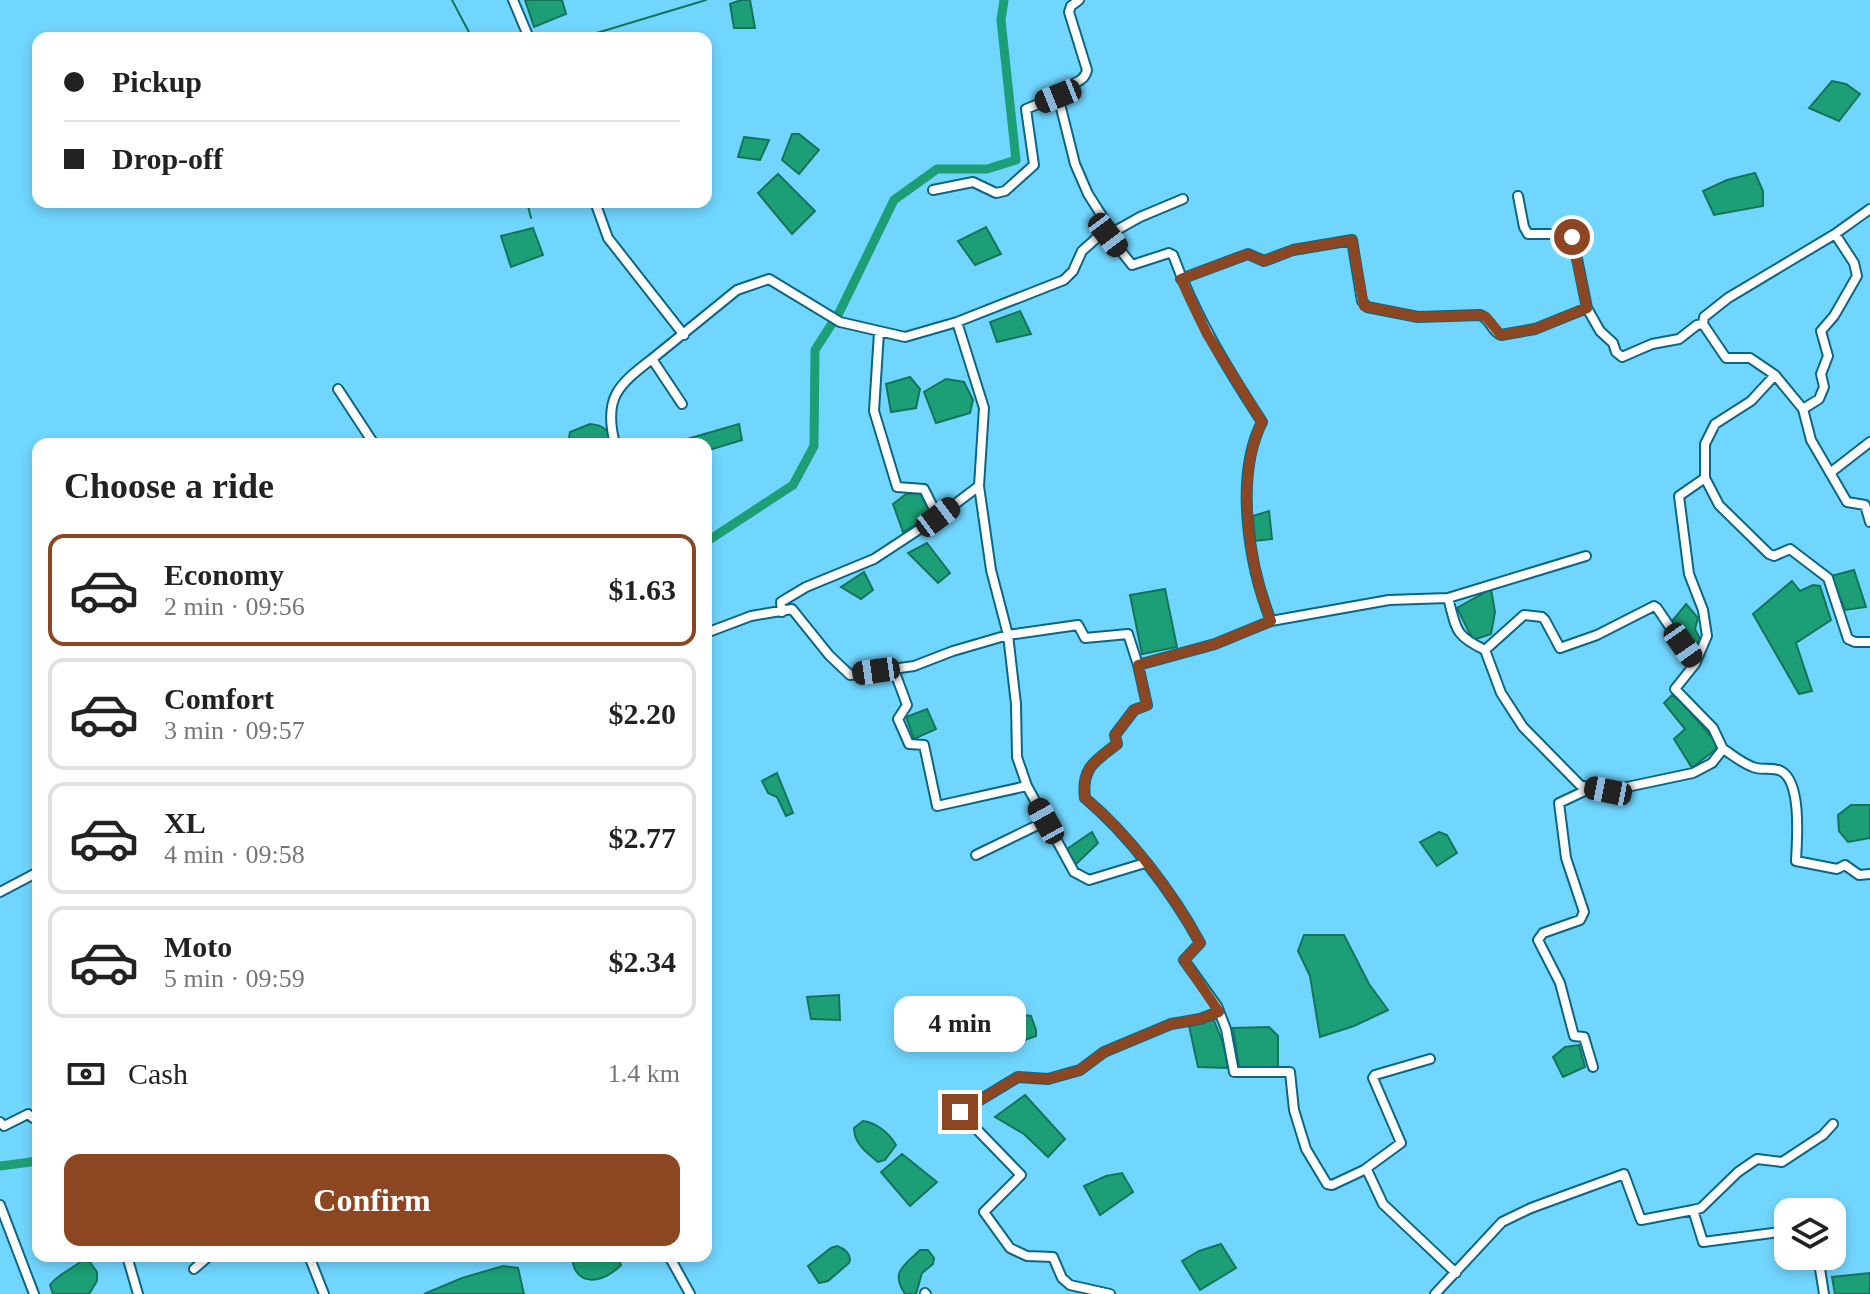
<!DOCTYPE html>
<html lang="en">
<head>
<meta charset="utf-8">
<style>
  body { margin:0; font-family:Georgia,serif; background:#f6f6f6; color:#222; height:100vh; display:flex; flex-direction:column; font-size:30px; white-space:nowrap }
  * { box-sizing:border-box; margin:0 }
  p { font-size:26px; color:#767676 }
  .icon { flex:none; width:44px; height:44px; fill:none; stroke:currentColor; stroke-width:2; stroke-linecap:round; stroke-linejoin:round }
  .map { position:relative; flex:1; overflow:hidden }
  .sheet { position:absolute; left:32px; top:438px; width:680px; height:824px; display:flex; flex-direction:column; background:#fff; border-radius:16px; box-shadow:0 4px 12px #0003 }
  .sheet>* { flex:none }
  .banner { position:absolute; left:32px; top:32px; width:680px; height:176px; border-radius:16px; box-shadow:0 4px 12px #0003; display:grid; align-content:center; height:176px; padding:0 32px; background:#fff }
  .controls { position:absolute; left:1774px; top:1198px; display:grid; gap:16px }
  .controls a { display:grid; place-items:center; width:72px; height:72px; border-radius:16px; background:#fff; box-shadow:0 4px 12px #0003; font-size:40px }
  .end { position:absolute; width:36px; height:36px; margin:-18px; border:10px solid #8d4622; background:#fff; box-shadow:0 0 0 4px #fff }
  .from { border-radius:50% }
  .bubble { position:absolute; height:56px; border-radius:16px; background:#fff; box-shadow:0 4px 12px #0003; font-size:26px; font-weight:600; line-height:56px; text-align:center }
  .car { position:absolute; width:24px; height:48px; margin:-24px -12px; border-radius:10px; box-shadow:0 0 6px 2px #0007; background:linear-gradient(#222 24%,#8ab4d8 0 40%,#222 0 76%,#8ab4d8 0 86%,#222 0) }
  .banner b { display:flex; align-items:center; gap:28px; height:76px; font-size:30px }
  .banner b+b { border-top:2px solid #e0e0e0 }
  .banner i { width:20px; height:20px; background:#222 }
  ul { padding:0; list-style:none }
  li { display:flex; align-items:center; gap:24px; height:112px; margin:0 16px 12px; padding:0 16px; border:4px solid #e0e0e0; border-radius:16px }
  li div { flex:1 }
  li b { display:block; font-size:30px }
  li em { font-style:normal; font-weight:600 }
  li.on { border-color:#8d4622 }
  li>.icon { width:72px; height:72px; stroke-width:1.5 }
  h2 { padding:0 32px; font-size:36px; line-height:96px }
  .pay { display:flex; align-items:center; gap:20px; height:88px; padding:0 32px; font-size:30px }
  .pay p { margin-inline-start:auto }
  .primary-button { display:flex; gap:16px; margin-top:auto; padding:16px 32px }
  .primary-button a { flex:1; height:92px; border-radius:16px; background:#8d4622; color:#fff; font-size:32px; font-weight:600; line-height:92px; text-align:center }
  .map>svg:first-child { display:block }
  .water { fill:#1c9f76; stroke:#14745a; stroke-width:2 }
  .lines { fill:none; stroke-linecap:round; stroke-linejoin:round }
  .stream { stroke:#14745a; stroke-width:2 }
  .canal { stroke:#1c9f76; stroke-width:9 }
  .minor-casing { stroke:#0c6682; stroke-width:12 }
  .minor { stroke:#fff; stroke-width:8 }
  .route { stroke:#8d4622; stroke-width:10 }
</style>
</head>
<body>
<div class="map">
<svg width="1870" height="1294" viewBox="0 0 1870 1294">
  <rect width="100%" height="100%" fill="#71d6fe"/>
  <path class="water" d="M 525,0 L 562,0 L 566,14 L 534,27 Z
    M 741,0 L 750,0 L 755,28 L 734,28 L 730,4 Z
    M 1832,81 L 1846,84 L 1860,94 L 1839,121 L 1809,108 Z
    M 792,134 L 799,134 L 819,150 L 799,174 L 782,160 Z
    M 744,137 L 769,140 L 760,160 L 738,157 Z
    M 1755,173 L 1763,191 L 1763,206 L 1714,215 L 1703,191 L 1727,180 Z
    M 778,174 L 815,211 L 792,234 L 758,193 Z
    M 986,227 L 1001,254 L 975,265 L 958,241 Z
    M 533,228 L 543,255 L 511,267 L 501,236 Z
    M 1020,311 L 1031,334 L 997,342 L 990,322 Z
    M 910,377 L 920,389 L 916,408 L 891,412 L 886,384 Z
    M 946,379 L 964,382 L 973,400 L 970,413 L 936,423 L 924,392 Z
    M 590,424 C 603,425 611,430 610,444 L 568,444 L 570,432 Z
    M 739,424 L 742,440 L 706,451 L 706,444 L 688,444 L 687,439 Z
    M 920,493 L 932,516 L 903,532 L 893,504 L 906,494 Z
    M 1269,511 L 1272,539 L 1255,541 L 1253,516 Z
    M 927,543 L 950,573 L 938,583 L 908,553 Z
    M 1854,570 L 1866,607 L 1845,610 L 1831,576 Z
    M 864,572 L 873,590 L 861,599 L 841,587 Z
    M 1792,581 L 1800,591 L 1813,585 L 1820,586 L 1831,620 L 1796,643 L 1812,691 L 1799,694 L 1753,614 Z
    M 1165,589 L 1177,647 L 1142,654 L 1130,595 Z
    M 1491,589 L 1495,612 L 1491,634 L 1473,640 L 1457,608 Z
    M 1686,604 L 1698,618 L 1695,629 L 1702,643 L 1692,653 L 1669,625 Z
    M 1672,695 L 1682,703 L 1716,742 L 1716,749 L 1692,768 L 1674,739 L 1685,729 L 1664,703 Z
    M 927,709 L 936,729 L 914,739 L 906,717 Z
    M 777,773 L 793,813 L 786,816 L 777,797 L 768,793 L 762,781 Z
    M 1851,805 L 1870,805 L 1870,838 L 1848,842 L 1839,831 L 1838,815 Z
    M 1092,832 L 1098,843 L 1073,867 L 1064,851 Z
    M 1439,832 L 1447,835 L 1457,853 L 1437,866 L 1420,842 Z
    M 1304,935 L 1344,935 L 1369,984 L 1388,1010 L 1354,1026 L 1320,1037 L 1310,976 L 1298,951 Z
    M 839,995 L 840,1020 L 811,1019 L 807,997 Z
    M 1023,1015 L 1031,1016 L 1036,1030 L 1036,1036 L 1011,1045 L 1000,1025 L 1004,1020 Z
    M 1213,1018 L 1223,1043 L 1228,1068 L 1198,1067 L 1189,1026 Z
    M 1269,1027 L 1278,1036 L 1278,1067 L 1239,1067 L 1233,1028 Z
    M 1579,1045 L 1585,1067 L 1563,1077 L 1553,1057 L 1565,1047 Z
    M 1025,1095 L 1065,1139 L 1048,1157 L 1024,1134 L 995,1117 Z
    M 863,1121 C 877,1123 889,1133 896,1145 L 885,1160 L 878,1162 C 867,1153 854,1144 854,1128 Z
    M 902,1154 L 937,1182 L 910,1206 L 881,1172 Z
    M 1122,1173 L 1133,1192 L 1100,1215 L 1084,1186 L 1106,1176 Z
    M 1221,1244 L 1236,1268 L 1200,1290 L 1182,1261 L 1199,1251 Z
    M 837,1246 C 843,1248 853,1254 849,1263 L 828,1281 L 819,1283 L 808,1266 L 831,1248 Z
    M 920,1250 L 928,1250 L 934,1258 L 933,1264 L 922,1273 L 916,1294 L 905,1294 C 890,1272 904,1266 920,1250 Z
    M 572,1256 L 617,1256 L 621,1265 C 604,1283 574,1289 572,1256 Z
    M 83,1260 L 90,1262 L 97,1272 L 97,1281 L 89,1294 L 53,1294 L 50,1285 C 58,1274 72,1269 83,1260 Z
    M 503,1266 L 518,1268 L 524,1294 L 424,1294 L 462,1278 Z
    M 1870,1273 L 1870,1294 L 1835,1294 L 1832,1277 Z"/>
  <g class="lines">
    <path class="stream" d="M 452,0 L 472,38
      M 534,36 L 535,38
      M 580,38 L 706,0
      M 527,202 L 531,218"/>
    <path class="canal" d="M 706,542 L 793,485 L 814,446 L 815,350 L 840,311 L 894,200 L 937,169 L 987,169 L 1016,160 L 1001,20 L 1004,0
      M 0,1166 L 38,1161"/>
    <defs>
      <path id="minor" d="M 513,0 L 529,38
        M 1058,96 L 1061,89 C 1071,84 1085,82 1087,70 L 1069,12 L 1071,6 L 1079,0
        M 1518,196 L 1524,227 L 1528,234 L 1572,234 L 1587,308
        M 595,202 L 608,238 L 684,335
        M 1106,232 L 1132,265 L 1169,253 L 1173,255 C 1195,316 1227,368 1262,422 C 1234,477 1249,566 1271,621
        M 1108,235 L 1140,217 L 1183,199
        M 1181,279 L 1248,254 L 1264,261 L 1293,250 L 1352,240 L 1362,301 L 1367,307 L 1418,317 L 1480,315 C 1491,319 1491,331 1501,335 L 1535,329 L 1587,308 L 1600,331 L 1613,343 L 1616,352 L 1622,357 L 1652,344 L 1679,339 L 1697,325 L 1703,324
        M 957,322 L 984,408 L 979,486
        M 879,332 L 874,411 L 897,487 L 924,489 L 938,517 L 979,486 L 991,570 L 1008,635 L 1016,704 L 1017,757 L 1027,786
        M 652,359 L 737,290 L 769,279 L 840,322 L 905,337 L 957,322 L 1064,280 L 1073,271 L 1082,251 L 1109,227 L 1088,194 L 1075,164 L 1058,96 L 1026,109 L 1034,165 L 1005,191 L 996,193 L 973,182 L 933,190
        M 1775,375 L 1750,358 L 1726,358 L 1703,324 L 1704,317 L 1728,298 L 1835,234
        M 338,389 L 374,444
        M 1803,409 L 1819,399 L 1824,387 L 1821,374 L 1828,356 L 1821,331 L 1834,316 L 1857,276 L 1854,263 L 1835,234 L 1870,209
        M 615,444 C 603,398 618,385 652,359 L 682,404
        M 1830,473 L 1870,442
        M 1705,478 L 1719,505 L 1769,554 L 1774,556 L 1790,549 L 1828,578 L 1848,639 L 1855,642 L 1870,642
        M 1586,556 L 1448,598 C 1457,630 1454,635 1485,650 L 1501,693 L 1523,727 L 1580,785 L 1591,788 L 1559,803 L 1566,858 L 1584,912 L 1580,920 L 1543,933 L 1538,940 L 1560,983 L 1574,1036 L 1584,1037 L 1593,1067
        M 782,612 L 781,602 L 806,587 L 874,559 L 938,517
        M 706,633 L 751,616 L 792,609 L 829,655 L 850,675 L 914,666 L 953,651 L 1008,635 L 1078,625 L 1085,638 L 1128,634 L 1138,665 L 1215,644 L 1271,621 L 1389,600 L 1448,598
        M 1485,650 L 1524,615 L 1542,617 L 1545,620 L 1560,648 L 1597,635 L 1654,606 L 1657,608 L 1695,664 L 1675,689 L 1713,728 L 1723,749 L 1712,763 L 1693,773 L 1608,791 L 1591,788
        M 1695,664 L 1707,636 L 1703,610 L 1689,574 L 1679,496 L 1705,478 L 1705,444 L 1715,424 L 1751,401 L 1775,375 L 1803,409 L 1811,440 L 1847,502 L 1865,505 L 1870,522
        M 1138,665 L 1147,705 L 1134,710 L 1115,735 L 1117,744 C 1095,761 1081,768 1085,798 C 1128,834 1173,893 1200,943 L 1184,960 L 1217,1006 L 1226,1029 L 1234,1072 L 1290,1072 L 1294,1110 L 1306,1149 L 1327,1184 L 1332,1185 L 1364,1170 L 1368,1172 L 1383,1204 L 1456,1273
        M 894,670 L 907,705 L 898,719 L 909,744 L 924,745 L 937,806 L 1027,786 L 1074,872 L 1089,880 L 1145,863
        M 1723,749 C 1733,755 1744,765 1756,768 C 1764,770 1773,767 1781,771 C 1802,782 1797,840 1796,861 L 1837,869 L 1845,865 L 1859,875 L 1870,874
        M 976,855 L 1046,821
        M 0,892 L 38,872
        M 0,1122 L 4,1126 L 28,1114 L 33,1118 L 38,1116
        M 1364,1170 L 1401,1143 L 1373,1078 L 1375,1075 L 1430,1059
        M 0,1205 L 34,1294
        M 1693,1210 L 1701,1208 L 1738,1172 L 1757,1159 L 1782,1162 L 1823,1135 L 1833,1124
        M 127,1256 L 138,1294
        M 309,1256 L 324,1294
        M 669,1256 L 690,1294
        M 1818,1256 L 1824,1294
        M 194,1269 L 209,1256
        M 925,1293 L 926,1294
        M 1110,1294 L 1070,1285 L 1062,1278 L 1053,1257 L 1027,1256 L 1010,1248 L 984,1212 L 1021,1175 L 960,1112 L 1018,1077 L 1048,1079 L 1080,1070 L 1104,1052 L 1171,1024 L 1200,1019 L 1219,1012
        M 1435,1294 L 1502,1222 L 1531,1208 L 1624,1174 L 1641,1220 L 1693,1210 L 1703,1242 L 1788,1231"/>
    </defs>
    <use href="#minor" class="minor-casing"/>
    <use href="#minor" class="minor"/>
  </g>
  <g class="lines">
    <path class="route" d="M 960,1112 L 1018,1077 L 1048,1079 L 1080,1070 L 1104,1052 L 1171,1024 L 1200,1019 L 1219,1012 L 1184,960 L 1200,943 C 1173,893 1129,834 1085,798 C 1081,768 1095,761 1117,744 L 1115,735 L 1134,710 L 1147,705 L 1138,665 L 1215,644 L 1271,621 C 1249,566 1235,477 1262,422 L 1207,334 L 1181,279 L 1248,254 L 1264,261 L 1293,250 L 1352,240 L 1364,306 L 1418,317 L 1480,315 L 1486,317 L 1501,335 L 1535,329 L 1587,308 L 1572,237"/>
  </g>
</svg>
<div class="controls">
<a><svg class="icon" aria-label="layers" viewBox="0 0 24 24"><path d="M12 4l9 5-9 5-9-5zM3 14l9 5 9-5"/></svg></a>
</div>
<i class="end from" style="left:1572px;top:237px"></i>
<i class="end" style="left:960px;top:1112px"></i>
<div class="bubble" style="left:894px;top:996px;width:132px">4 min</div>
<i class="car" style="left:1058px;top:96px;rotate:248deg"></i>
<i class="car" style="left:1108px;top:235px;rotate:143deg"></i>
<i class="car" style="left:938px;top:517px;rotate:53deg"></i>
<i class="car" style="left:1683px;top:645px;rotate:145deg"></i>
<i class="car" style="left:876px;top:671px;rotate:262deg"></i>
<i class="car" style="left:1608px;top:791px;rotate:281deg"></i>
<i class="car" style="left:1046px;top:821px;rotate:331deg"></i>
<div class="banner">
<b><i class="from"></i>Pickup</b>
<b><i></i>Drop-off</b>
</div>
<section class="sheet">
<h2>Choose a ride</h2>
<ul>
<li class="on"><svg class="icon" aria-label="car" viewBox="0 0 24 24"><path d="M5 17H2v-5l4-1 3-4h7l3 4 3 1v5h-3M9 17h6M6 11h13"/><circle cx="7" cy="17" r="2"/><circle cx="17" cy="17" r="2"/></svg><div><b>Economy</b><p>2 min · 09:56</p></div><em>$1.63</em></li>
<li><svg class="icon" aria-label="car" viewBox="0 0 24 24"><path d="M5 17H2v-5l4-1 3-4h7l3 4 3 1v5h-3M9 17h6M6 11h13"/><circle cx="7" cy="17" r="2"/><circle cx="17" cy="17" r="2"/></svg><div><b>Comfort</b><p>3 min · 09:57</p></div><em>$2.20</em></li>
<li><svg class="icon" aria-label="car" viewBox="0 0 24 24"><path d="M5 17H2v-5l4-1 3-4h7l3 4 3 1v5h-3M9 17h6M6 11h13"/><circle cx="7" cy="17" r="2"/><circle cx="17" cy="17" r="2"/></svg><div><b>XL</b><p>4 min · 09:58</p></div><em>$2.77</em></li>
<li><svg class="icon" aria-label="car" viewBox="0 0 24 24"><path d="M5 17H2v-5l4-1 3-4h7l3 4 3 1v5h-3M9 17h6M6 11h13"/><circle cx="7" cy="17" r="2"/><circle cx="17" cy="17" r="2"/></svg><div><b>Moto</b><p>5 min · 09:59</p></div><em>$2.34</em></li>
</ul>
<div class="pay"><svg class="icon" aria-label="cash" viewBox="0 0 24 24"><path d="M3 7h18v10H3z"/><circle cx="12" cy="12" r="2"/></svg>Cash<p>1.4 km</p></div>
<div class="primary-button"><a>Confirm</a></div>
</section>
</div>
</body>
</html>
